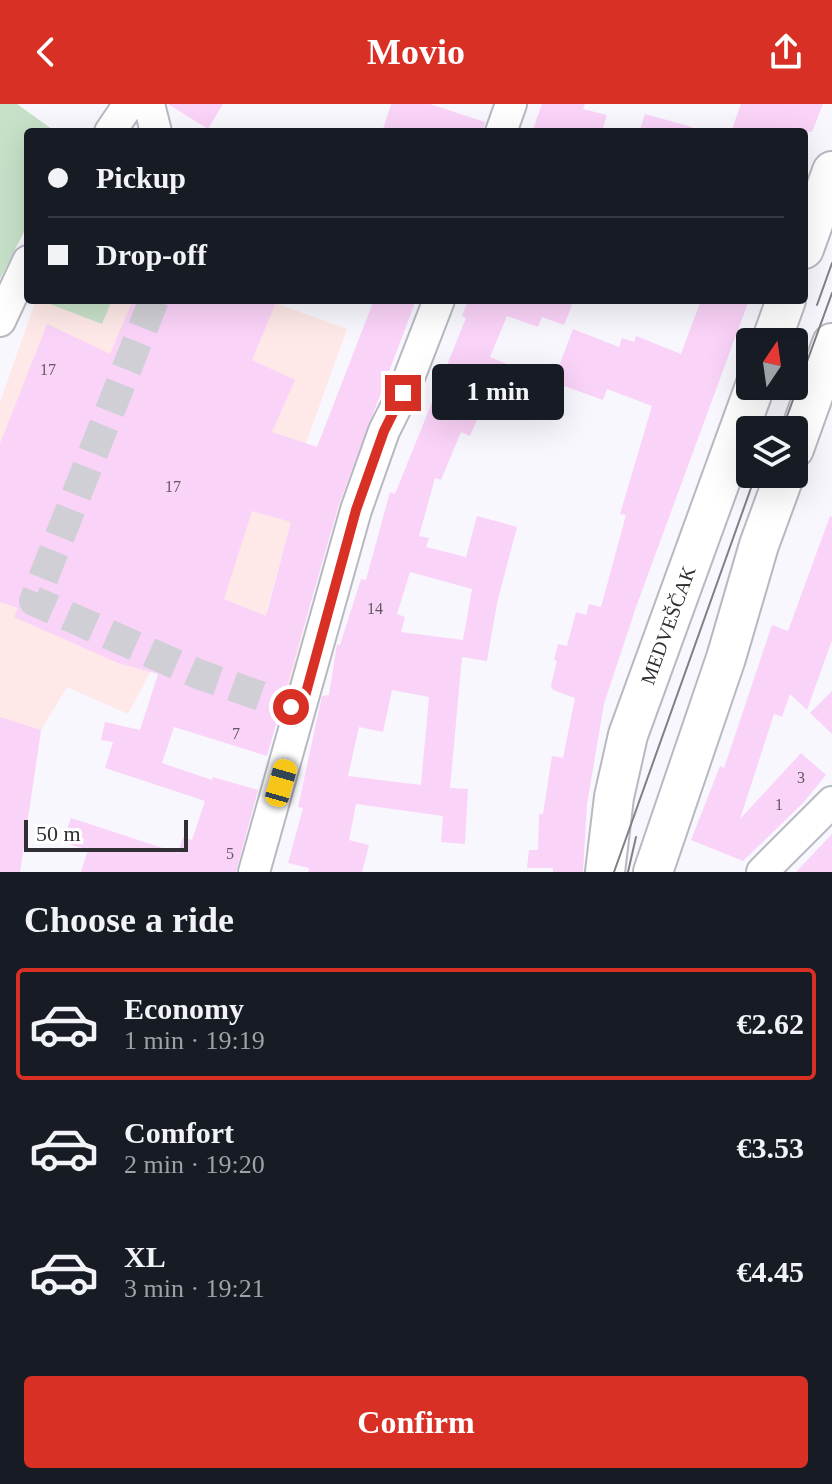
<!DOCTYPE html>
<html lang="en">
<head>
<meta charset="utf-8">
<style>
  body { margin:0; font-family:Georgia,serif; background:#242831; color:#f1f3f6; height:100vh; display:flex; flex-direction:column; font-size:30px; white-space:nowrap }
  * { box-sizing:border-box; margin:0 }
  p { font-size:26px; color:#9ea1a6 }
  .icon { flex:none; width:44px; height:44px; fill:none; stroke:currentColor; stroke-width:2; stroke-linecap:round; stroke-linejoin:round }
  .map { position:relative; height:768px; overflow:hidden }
  .panel { display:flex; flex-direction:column; background:#171b24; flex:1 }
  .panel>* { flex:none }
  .banner { position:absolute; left:24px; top:24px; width:784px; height:176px; border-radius:8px; box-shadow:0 8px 32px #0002; display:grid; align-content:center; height:176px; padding:0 24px; background:#171b24 }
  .needle { width:52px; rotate:13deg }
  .fabs { position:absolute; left:736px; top:224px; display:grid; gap:16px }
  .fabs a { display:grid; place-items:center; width:72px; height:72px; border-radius:8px; background:#171b24; box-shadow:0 8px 32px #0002; font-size:40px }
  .scale { position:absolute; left:24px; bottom:20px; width:164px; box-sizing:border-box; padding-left:8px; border:4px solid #302f33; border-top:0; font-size:22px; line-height:28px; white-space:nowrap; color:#302f33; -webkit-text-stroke:6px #fff; paint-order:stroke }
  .end { position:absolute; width:36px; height:36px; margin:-18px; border:10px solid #d93025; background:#fff; box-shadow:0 0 0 4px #fff }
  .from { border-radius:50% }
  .bubble { position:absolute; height:56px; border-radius:8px; background:#171b24; box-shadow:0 8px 32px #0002; font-size:26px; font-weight:700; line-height:56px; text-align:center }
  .car { position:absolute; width:24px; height:48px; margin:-24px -12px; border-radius:10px; box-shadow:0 0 6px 2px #0007; background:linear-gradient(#f5c518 24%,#345 0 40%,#f5c518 0 76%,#345 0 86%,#f5c518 0) }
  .banner b { display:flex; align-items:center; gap:28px; height:76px; font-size:30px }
  .banner b+b { border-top:2px solid #363941 }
  .banner i { width:20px; height:20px; background:#f1f3f6 }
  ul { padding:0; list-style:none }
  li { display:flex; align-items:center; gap:24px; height:112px; margin:0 16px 12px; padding:0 8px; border:4px solid transparent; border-radius:8px }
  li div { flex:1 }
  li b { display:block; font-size:30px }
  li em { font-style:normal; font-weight:700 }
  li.active { border-color:#d93025 }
  li>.icon { width:72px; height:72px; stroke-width:1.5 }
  h2 { padding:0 24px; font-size:36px; line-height:96px }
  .cta { display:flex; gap:16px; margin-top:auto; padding:16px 24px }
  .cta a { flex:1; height:92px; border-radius:8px; background:#d93025; color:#fff; font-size:32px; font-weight:700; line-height:92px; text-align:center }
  header { display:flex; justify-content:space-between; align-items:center; height:104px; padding:0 24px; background:#d93025; color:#fff; font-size:36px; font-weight:700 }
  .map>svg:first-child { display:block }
  .commercial { fill:#fee8e8 }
  .green { fill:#c7e1c9 }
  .building { fill:#fad3f8; fill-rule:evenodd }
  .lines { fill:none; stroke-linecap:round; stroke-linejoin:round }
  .minor-tunnel { stroke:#d0cfd5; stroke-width:30; stroke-dasharray:30 15; stroke-linecap:butt }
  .minor-casing { stroke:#b8b8c1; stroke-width:34 }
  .major-casing { stroke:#b8b8c1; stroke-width:42 }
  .minor { stroke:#fff; stroke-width:30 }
  .major { stroke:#fff; stroke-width:38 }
  .tram { stroke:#818085; stroke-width:2 }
  .route { stroke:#d93025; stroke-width:10 }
  .labels { text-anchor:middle; stroke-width:6; stroke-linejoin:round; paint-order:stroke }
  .number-label { font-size:16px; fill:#625864 }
  .street-label { font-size:20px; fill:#302f33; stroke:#fff }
</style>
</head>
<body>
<header><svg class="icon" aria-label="back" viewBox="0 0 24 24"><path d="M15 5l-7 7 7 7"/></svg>Movio<svg class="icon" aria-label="share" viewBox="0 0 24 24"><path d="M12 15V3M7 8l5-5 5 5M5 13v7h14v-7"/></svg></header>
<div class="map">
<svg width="832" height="768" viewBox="0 0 832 768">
  <rect width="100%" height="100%" fill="#f8f7fd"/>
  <path class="commercial" d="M 36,196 L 267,196 L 347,225 L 306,339 L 354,357 L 330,429 L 291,419 L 267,505 L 306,516 L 282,610 L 155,559 L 128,610 L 67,583 L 41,626 L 20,768 L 0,768 L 0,298 Z"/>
  <path class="green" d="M 0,0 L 17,0 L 56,28 L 28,28 L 28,120 L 0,175 Z
    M 52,196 L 112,196 L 102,220 L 50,200 Z"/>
  <path class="building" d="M 168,0 L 223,0 L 208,25 Z
    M 391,0 L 430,0 L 485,18 L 483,28 L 382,28 Z
    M 542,0 L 585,0 L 583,5 L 607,11 L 602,28 L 532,28 Z
    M 741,0 L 823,0 L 812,28 L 731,28 Z
    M 645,10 L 692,23 L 691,28 L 639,28 Z
    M 133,196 L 277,196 L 252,256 L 295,276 L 272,328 L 317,343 L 374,196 L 416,196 L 339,400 L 267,652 L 174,623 L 162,659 L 212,676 L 213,673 L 258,686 L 236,768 L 81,768 L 88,746 L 63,738 L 71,714 L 178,749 L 183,733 L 192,736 L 205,697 L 105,664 L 113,638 L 101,636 L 105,618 L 140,626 L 158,570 L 118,559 L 14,513 L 18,504 L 0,498 L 0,340 L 47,220 L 110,250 ZM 252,407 L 291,418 L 266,512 L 224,495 Z
    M 468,196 L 559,196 L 572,201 L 564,221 L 542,213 L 538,223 L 507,212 L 490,253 L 517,264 L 509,283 L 493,277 L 470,332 L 461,328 L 441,376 L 435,374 L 419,432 L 429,434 L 426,443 L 466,453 L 477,412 L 517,423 L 497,499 L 487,557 L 462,553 L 450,684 L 468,685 L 465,740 L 441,738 L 443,712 L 356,700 L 349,736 L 369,741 L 362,768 L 308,768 L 309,764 L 288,759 L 303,704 L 298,703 L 322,592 L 329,591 L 337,540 L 340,541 L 361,475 L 366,476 L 390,388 L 395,390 L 466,214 L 462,212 ZM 410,468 L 472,485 L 463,536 L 401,528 L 405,513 L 397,510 ZM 392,586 L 429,593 L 421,681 L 348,672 L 359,623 L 383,628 Z
    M 701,196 L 749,196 L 636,503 L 604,600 L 587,700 L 583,768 L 553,768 L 553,764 L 527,764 L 529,746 L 538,746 L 539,710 L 543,710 L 552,652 L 563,654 L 575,594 L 553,586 L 551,582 L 557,557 L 554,556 L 558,540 L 567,542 L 576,508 L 586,511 L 589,500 L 601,503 L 626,411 L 620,410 L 652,302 L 607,285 L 603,296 L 553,278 L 573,225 L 619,243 L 622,234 L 634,238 L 636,232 L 681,250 Z
    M 830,412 L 832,413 L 832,536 L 807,606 L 790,590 L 782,613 L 774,610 L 740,715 L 801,649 L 826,671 L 803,699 L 743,757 L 691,736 L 720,662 L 724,664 L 772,521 L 788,527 Z
    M 832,587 L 832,630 L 810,609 Z
    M 0,613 L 41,626 L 20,768 L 0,768 Z
    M 832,730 L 832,768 L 796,768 Z"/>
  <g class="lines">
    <path class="minor-tunnel" d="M 154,196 L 34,497 L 198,570 L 291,603"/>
    <defs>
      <path id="minor" d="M 149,0 L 156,28
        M 110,28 L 129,0
        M 501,28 L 511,0
        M 0,217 L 28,157
        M 254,768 L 356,406 L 384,327 L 403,289 L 439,196
        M 762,768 L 832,698"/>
      <g id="major">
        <path d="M 804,145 L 832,67"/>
        <path d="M 771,238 L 786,196"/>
        <path d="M 794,345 L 832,239"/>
        <path id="s1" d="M 605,768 L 614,693 L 628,631 L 755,282"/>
        <path d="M 653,768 L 726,554 L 759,441 L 785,370"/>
      </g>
    </defs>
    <use href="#minor" class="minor-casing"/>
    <use href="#major" class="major-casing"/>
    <use href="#minor" class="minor"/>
    <use href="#major" class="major"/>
    <path class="tram" d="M 817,201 L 832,159
      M 782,326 L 832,189
      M 614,768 L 756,370
      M 628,768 L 636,733"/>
  </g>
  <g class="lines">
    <path class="route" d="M 291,603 L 301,607 L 356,406 L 384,327 L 403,289"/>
  </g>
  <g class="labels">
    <g class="number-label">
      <text x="48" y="271">17</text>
      <text x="173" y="388">17</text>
      <text x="375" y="510">14</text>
      <text x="236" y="635">7</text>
      <text x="801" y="679">3</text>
      <text x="779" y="706">1</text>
      <text x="230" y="755">5</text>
    </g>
    <g class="street-label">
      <text dy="7" stroke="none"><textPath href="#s1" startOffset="256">MEDVEŠČAK</textPath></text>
    </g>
  </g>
</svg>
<div class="fabs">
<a><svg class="needle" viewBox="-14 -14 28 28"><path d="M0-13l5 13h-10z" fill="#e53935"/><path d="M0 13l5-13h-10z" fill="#9ea1a6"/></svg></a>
<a><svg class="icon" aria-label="layers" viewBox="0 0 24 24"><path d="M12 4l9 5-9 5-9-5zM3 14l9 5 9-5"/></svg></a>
</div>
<div class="scale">50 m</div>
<i class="end from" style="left:291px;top:603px"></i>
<i class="end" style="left:403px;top:289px"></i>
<div class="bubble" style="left:432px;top:260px;width:132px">1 min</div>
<i class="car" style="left:281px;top:679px;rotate:16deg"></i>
<div class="banner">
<b><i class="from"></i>Pickup</b>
<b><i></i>Drop-off</b>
</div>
</div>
<section class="panel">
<h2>Choose a ride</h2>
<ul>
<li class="active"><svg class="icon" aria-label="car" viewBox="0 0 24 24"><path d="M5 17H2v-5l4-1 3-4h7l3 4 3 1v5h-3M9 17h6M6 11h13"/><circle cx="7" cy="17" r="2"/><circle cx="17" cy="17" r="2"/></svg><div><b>Economy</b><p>1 min · 19:19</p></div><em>€2.62</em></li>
<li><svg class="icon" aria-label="car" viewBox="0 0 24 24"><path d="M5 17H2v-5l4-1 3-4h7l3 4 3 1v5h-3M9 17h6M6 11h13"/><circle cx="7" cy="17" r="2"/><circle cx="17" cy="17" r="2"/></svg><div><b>Comfort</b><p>2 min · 19:20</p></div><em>€3.53</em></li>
<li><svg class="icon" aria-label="car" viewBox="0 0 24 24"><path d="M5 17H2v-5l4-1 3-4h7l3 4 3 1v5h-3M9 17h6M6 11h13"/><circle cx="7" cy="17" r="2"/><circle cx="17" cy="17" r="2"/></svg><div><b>XL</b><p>3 min · 19:21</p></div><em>€4.45</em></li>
</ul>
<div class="cta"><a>Confirm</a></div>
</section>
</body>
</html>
